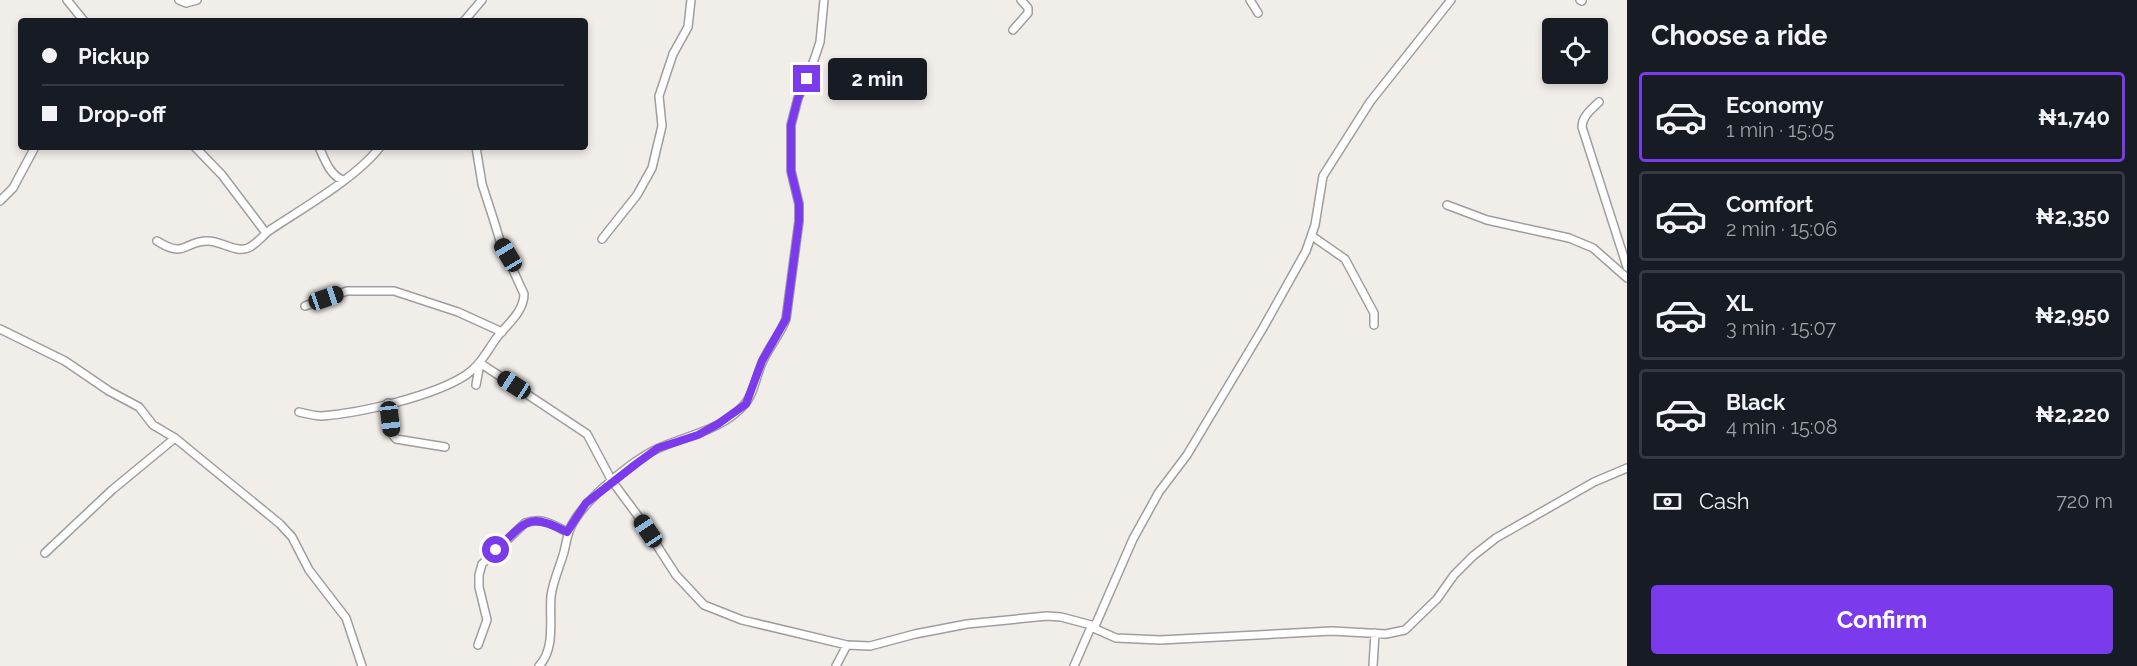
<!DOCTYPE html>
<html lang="en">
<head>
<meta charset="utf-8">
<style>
  body { margin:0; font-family:Raleway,sans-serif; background:#242831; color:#f1f3f6; height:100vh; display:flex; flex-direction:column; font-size:22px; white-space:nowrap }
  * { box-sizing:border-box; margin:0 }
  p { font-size:20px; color:#9ea1a6 }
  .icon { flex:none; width:33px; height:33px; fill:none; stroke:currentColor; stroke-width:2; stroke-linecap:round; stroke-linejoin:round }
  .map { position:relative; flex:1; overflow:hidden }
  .sheet { display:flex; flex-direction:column; background:#171b24; width:510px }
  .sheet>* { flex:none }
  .hud { position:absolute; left:18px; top:18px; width:570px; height:132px; border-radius:6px; box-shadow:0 3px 9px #0003; display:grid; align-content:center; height:132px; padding:0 24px; background:#171b24 }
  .tools { position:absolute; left:1542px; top:18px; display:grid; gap:12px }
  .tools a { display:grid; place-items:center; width:66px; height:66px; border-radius:6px; background:#171b24; box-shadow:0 3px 9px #0003; font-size:30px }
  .end { position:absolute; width:27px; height:27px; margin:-14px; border:8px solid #7c3aed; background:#fff; box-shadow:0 0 0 3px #fff }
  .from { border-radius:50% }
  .bubble { position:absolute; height:42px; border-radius:6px; background:#171b24; box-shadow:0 3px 9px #0003; font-size:20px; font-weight:700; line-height:42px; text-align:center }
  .car { position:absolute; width:18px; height:36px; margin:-18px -9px; border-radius:8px; box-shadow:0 0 4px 2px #0007; background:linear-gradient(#222 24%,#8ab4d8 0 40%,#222 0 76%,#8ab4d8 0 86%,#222 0) }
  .hud b { display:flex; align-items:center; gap:21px; height:57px; font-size:22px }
  .hud b+b { border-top:2px solid #363941 }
  .hud i { width:15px; height:15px; background:#f1f3f6 }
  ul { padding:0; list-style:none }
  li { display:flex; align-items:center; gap:18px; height:90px; margin:0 12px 9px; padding:0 12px; border:3px solid #363941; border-radius:6px }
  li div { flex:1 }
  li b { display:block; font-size:22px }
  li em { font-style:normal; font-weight:700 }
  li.on { border-color:#7c3aed }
  li>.icon { width:54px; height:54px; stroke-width:1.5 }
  h2 { padding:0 24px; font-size:27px; line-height:72px }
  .pay { display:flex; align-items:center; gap:15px; height:66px; padding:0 24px; font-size:22px }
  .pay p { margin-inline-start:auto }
  .action { display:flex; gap:12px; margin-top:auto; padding:12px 24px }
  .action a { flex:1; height:69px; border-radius:6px; background:#7c3aed; color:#fff; font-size:24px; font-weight:700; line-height:69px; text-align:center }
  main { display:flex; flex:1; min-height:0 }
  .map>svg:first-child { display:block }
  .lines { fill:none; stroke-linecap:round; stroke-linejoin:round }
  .minor-casing { stroke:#9e9e9e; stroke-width:10 }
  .minor { stroke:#fff; stroke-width:7 }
  .route { stroke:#7c3aed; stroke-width:8 }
</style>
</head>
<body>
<main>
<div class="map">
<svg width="1627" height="666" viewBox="0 0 1627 666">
  <rect width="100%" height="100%" fill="#f1ede9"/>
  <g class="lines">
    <defs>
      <path id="minor" d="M 67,0 L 84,21
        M 179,0 L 186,3 L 197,0
        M 1250,0 L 1258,13
        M 1580,0 L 1582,1
        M 464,21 L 482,0
        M 1013,30 L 1028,13 L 1028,8 L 1021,0
        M 1599,102 C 1592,109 1582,116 1582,127 L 1627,267
        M 195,147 L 222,175 L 266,233
        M 319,147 C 324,158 330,176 343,180
        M 0,201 L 13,188 L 35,147
        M 1447,205 L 1487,220 L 1569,238 L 1593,248 L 1627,278
        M 1312,236 L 1345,259 L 1374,313 L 1374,325
        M 602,239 L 637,195 L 652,168 L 662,126 L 659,96 L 673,54 L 688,27 L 691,0
        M 157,241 C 186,259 183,241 208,241 C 221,241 236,253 248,248 C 257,244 262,236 270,230 C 303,208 356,178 380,147
        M 305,306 L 347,291 L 394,291 L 458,312 L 502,332
        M 0,329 L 65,361 L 109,391 L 139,407 L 153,425 L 175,438 L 280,524 L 292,537 L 309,570 L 346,618 L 362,666
        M 476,385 L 480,363 L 587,434 L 612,481 L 638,516 L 676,575 L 704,605 L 742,620 L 847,645 L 870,646 L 915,634 L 967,624 L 1047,616 L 1061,617 L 1095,626
        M 388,403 L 392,434 L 396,439 L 445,447
        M 299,412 C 307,414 315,416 322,416 C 361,413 434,396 466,375 C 481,365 488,349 498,336 C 508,324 524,311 524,294 L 501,244 L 494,221 L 482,184 L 476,147
        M 45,553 L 112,490 L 175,438
        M 1091,627 L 1116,638 L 1160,640 L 1332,631 L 1386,634 L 1405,630 L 1437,599 L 1454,575 L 1473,556 L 1496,538 L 1594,482 L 1627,468
        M 478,645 L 487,620 L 479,587 L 479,575 L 482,564 L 525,523 C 542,517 552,524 567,532
        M 539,666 C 556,648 549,618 551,596 C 553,581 560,566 564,552 C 567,539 568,529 576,518 C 591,495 634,459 659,448 C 688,435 722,430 744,405 C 754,394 756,376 762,363 C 768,348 780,335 786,319 L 799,221 L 799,204 L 791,171 L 791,125 L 798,98 L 814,60 L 820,42 L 824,0
        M 836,666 L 847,645
        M 1074,666 L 1091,627 L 1095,626 L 1133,539 L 1159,492 L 1187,455 L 1263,328 L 1306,251 L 1315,225 L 1323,176 L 1370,102 L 1451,0
        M 1373,666 L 1375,633"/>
    </defs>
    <use href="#minor" class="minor-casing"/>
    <use href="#minor" class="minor"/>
  </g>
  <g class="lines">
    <path class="route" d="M 496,550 C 526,522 527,511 567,532 L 586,503 L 636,464 L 658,448 L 698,435 L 718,424 L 746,404 L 762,361 L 786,319 L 799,221 L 799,204 L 791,171 L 791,125 L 798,98 L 807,79"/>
  </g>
</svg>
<div class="tools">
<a><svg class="icon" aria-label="locate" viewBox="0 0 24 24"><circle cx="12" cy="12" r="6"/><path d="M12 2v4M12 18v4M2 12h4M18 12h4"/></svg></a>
</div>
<i class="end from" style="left:496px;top:550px"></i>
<i class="end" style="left:807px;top:79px"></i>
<div class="bubble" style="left:828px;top:58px;width:99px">2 min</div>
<i class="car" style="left:508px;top:255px;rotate:329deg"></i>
<i class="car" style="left:326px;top:298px;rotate:71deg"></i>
<i class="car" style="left:514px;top:385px;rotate:303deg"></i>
<i class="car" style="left:390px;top:419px;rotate:173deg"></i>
<i class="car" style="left:648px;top:531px;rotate:326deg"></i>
<div class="hud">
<b><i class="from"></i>Pickup</b>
<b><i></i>Drop-off</b>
</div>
</div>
<section class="sheet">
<h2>Choose a ride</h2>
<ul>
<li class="on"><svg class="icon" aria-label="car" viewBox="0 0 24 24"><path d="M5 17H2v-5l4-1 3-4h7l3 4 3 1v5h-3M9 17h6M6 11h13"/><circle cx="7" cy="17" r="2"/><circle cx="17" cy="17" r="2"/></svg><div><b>Economy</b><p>1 min · 15:05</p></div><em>₦1,740</em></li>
<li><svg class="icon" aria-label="car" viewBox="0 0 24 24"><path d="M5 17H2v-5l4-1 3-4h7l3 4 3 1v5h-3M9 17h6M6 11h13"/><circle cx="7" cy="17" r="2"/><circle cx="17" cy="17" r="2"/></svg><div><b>Comfort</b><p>2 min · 15:06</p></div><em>₦2,350</em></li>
<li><svg class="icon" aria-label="car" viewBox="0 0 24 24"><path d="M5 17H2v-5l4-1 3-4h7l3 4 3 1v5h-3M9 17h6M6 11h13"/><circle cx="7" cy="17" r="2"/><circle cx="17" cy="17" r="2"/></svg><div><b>XL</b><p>3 min · 15:07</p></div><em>₦2,950</em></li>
<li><svg class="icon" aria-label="car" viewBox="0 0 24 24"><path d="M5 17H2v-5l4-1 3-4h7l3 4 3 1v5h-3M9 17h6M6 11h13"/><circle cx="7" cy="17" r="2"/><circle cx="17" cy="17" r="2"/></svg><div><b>Black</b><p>4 min · 15:08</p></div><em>₦2,220</em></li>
</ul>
<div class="pay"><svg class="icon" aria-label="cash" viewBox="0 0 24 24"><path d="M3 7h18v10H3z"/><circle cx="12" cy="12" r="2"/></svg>Cash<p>720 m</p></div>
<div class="action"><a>Confirm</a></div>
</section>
</main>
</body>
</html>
